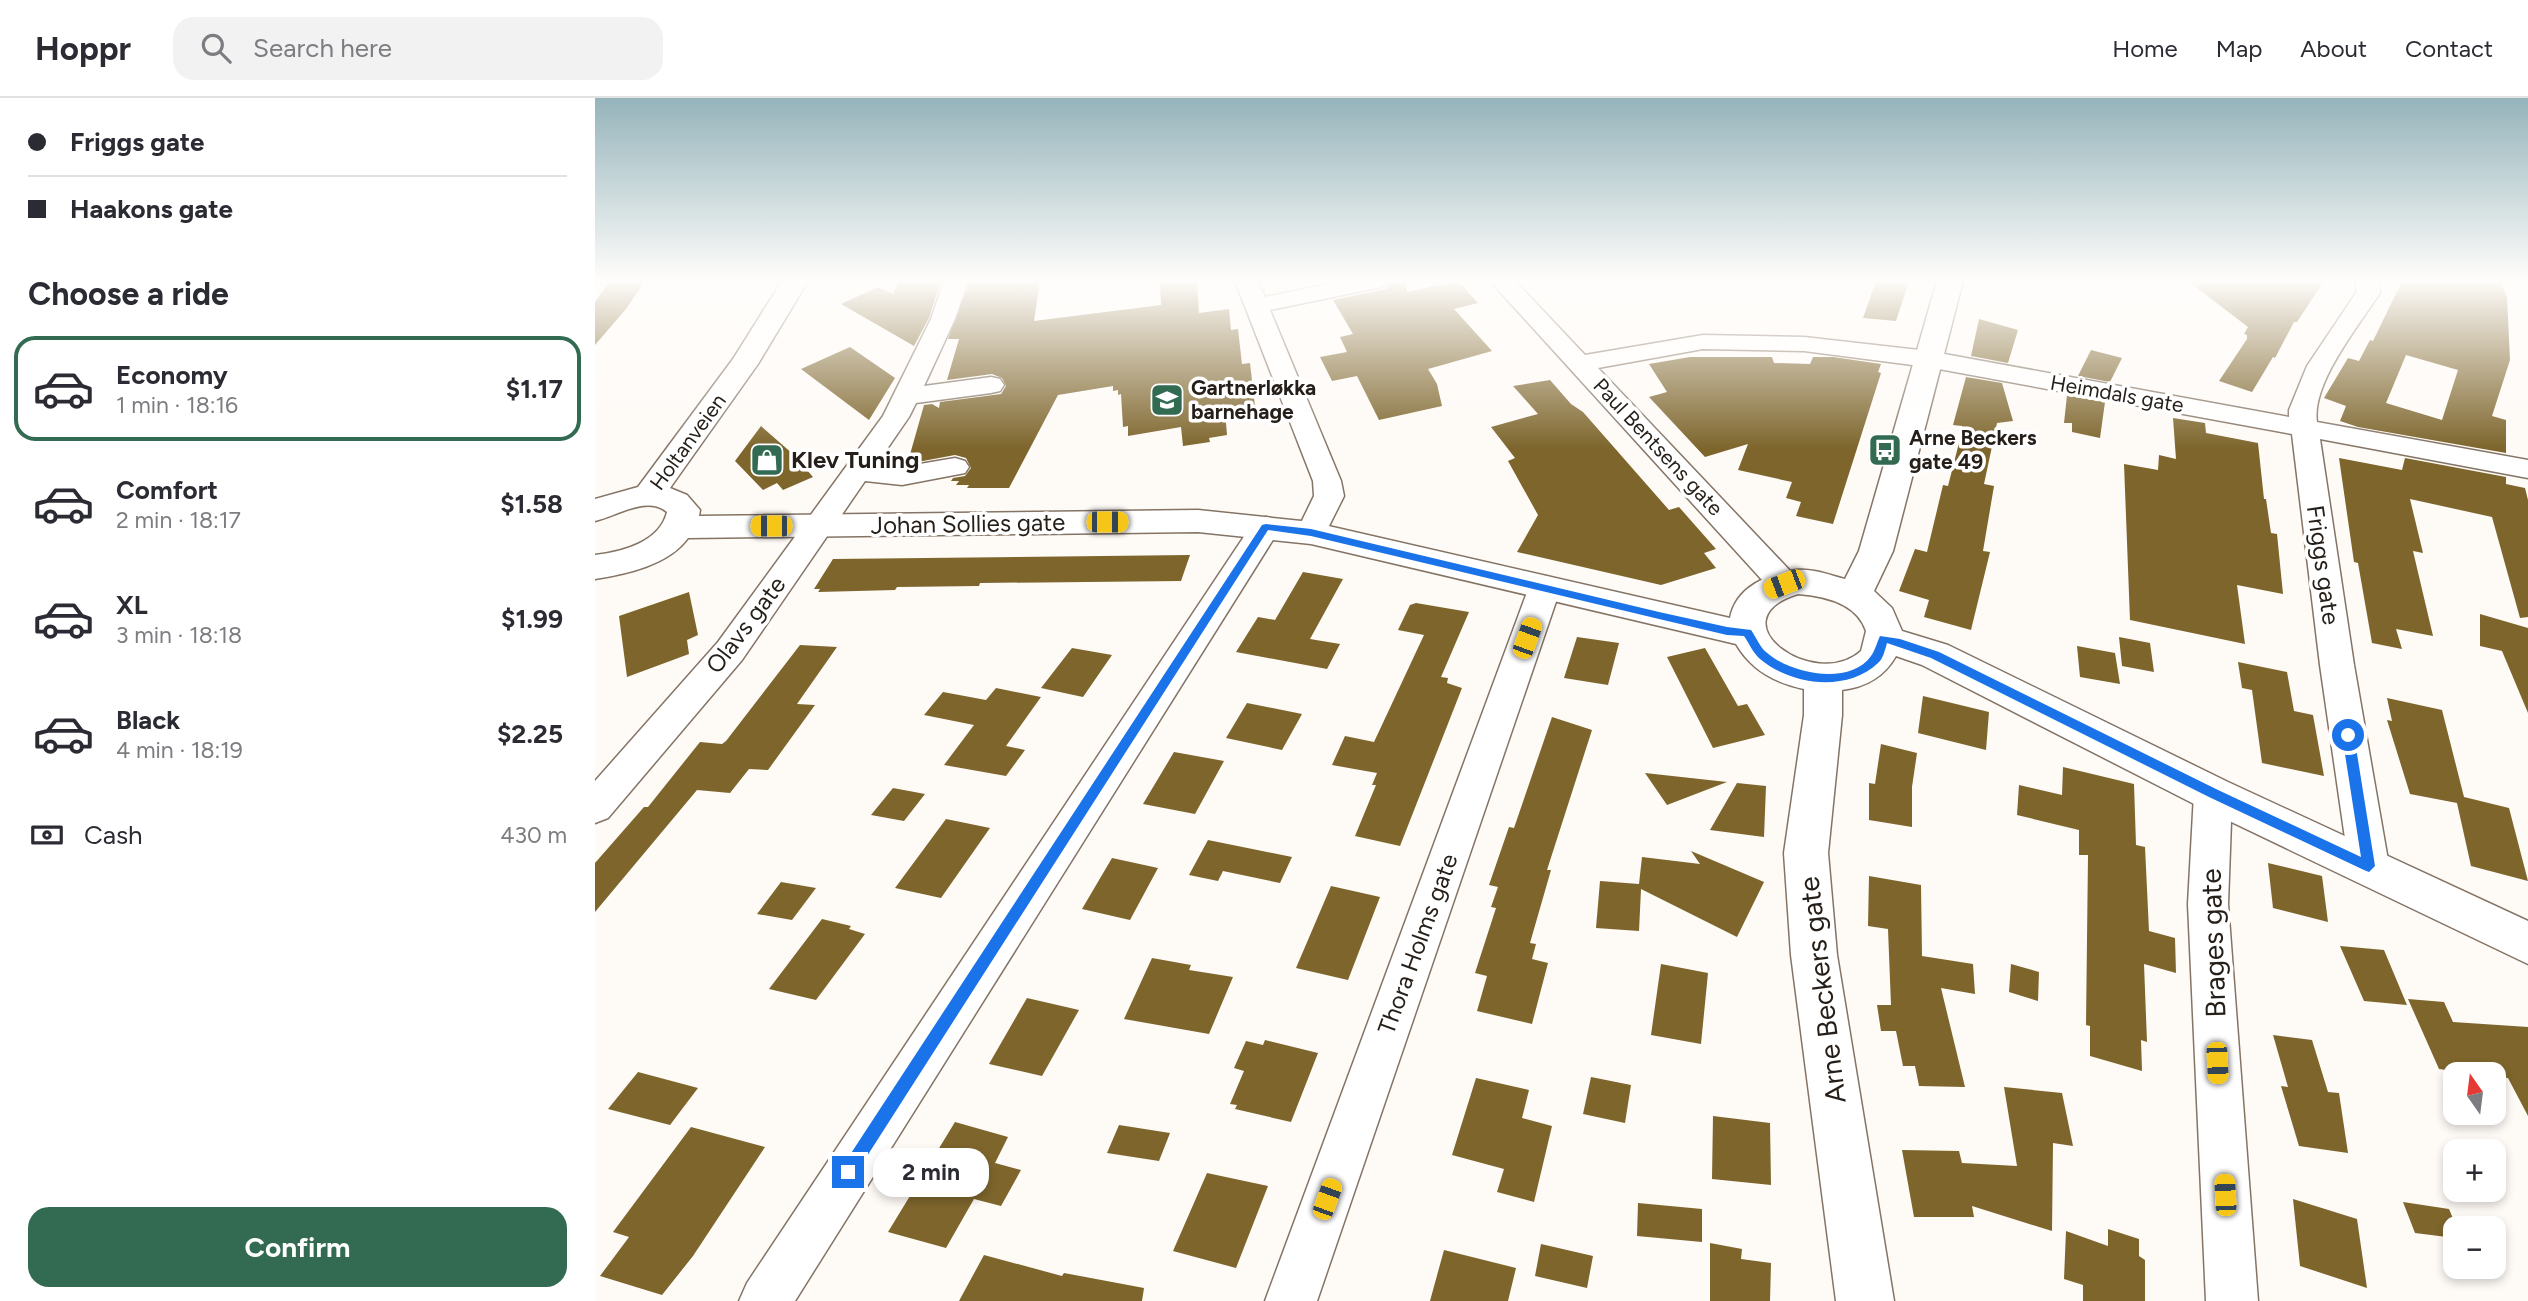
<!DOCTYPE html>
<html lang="en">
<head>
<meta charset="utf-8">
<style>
  body { margin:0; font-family:Figtree,sans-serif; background:#f2f2f3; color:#2b2b33; height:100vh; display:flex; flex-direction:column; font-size:26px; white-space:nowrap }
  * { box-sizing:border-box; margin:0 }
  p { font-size:23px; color:#7c7c81 }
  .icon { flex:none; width:38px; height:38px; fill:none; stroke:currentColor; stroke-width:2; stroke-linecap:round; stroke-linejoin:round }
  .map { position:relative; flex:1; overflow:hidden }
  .sheet { display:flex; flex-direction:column; background:#fff; width:595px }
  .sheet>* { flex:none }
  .top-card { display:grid; align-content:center; height:154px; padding:0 28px; background:#fff }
  .needle { width:46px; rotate:346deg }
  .buttons { position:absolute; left:1848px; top:964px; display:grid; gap:14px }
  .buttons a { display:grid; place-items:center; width:63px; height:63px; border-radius:14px; background:#fff; box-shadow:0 4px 10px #0003; font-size:35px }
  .end { position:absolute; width:32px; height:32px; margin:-16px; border:9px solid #1a73e8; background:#fff; box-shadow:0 0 0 4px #fff }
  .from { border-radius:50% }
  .bubble { position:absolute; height:49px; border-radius:21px; background:#fff; box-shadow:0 4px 10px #0003; font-size:23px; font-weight:700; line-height:49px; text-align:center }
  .car { position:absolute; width:21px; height:42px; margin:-21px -10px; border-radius:9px; box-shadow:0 0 5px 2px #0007; background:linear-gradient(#f5c518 24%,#345 0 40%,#f5c518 0 76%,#345 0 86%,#f5c518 0) }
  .top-card b { display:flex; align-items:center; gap:24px; height:66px; font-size:26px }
  .top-card b+b { border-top:2px solid #e1e1e2 }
  .top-card i { width:18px; height:18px; background:#2b2b33 }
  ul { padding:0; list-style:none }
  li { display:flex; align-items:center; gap:21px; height:105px; margin:0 14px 10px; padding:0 14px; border:4px solid transparent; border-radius:21px }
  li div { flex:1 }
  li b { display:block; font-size:26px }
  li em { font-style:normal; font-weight:700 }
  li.on { border-color:#336b52 }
  li>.icon { width:63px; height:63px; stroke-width:1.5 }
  h2 { padding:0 28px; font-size:32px; line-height:84px }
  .pay { display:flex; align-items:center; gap:18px; height:77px; padding:0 28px; font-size:26px }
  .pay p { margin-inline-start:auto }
  .action { display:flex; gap:14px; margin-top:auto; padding:14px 28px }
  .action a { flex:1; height:80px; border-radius:21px; background:#336b52; color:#fff; font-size:28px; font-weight:700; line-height:80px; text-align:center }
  header { display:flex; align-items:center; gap:42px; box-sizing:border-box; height:98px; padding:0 35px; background:#fff; border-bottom:2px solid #e1e1e2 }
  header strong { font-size:33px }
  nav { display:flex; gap:38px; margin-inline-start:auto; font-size:24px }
  .search { width:490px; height:63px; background:#f2f2f3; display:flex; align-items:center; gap:18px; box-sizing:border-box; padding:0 24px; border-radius:21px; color:#7c7c81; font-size:26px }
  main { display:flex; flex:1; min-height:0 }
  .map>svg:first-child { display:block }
  .building { fill:#7d652c; fill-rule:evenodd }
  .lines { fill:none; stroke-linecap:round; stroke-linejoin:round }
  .street-casing { stroke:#847465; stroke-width:3 }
  .secondary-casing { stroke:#847465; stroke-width:3 }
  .street { fill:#fff; fill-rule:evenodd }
  .secondary { fill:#fff; fill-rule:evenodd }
  .route { fill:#1a73e8 }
  .labels { text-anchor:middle; stroke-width:7; stroke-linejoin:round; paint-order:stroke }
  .far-poi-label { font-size:21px; font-weight:bold; fill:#261f19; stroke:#fff; text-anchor:start }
  .far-street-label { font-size:21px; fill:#261f19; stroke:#fff }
  .poi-label { font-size:24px; font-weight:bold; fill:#261f19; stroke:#fff; text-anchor:start }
  .street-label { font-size:24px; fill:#261f19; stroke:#fff }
  .near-street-label { font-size:28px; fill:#261f19; stroke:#fff }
</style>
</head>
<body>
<header>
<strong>Hoppr</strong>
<div class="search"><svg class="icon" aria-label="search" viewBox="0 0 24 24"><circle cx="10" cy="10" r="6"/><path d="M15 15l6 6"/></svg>Search here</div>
<nav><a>Home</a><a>Map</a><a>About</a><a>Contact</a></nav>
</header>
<main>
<section class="sheet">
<div class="top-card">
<b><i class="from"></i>Friggs gate</b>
<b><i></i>Haakons gate</b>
</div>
<h2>Choose a ride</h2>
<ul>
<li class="on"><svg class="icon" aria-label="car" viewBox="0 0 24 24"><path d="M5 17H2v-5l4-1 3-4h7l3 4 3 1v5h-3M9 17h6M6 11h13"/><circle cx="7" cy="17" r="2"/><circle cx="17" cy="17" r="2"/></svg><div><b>Economy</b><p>1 min · 18:16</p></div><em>$1.17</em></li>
<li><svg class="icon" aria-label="car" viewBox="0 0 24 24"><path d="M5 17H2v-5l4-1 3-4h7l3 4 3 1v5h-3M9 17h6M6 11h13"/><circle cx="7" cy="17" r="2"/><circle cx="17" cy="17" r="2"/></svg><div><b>Comfort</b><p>2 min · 18:17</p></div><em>$1.58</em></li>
<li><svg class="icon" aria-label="car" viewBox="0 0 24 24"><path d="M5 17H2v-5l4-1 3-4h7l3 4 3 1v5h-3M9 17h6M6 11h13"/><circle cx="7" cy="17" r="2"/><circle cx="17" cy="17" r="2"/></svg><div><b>XL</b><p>3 min · 18:18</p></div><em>$1.99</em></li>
<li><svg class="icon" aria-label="car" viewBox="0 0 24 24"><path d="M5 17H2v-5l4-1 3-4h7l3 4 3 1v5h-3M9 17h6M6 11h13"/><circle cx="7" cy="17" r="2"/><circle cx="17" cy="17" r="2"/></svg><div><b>Black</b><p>4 min · 18:19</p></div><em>$2.25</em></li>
</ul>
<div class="pay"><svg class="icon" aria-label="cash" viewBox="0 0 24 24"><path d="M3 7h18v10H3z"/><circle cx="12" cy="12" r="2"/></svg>Cash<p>430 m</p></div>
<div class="action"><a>Confirm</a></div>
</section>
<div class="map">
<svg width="1933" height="1203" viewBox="0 0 1933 1203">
  <rect width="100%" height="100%" fill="#fefaf6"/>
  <path class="building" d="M 15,183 L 50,183 L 31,211 L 0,247 L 0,204 Z
    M 304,183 L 346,183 L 334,220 L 319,248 L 246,206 L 283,189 L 298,196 Z
    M 375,183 L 445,183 L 439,223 L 566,207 L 565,183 L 602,183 L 604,215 L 634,211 L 636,232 L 643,231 L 647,266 L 655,265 L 660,309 L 630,313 L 632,337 L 614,340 L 615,344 L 588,348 L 586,329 L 533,338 L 533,328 L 528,329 L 526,296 L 523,297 L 523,292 L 518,293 L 518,288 L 463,297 L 414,390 L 372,390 L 374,387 L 361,387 L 364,383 L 356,383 L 358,380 L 370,378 L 376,370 L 371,360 L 360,357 L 317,365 L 318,359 L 314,360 L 329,307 L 337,306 L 344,310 L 345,304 L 406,296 L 411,288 L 407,280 L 397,276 L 352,282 L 364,241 L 353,241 Z
    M 797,183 L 811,183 L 812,194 L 863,183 L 883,205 L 859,211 L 897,253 L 833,271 L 842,286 L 847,308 L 784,322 L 762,278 L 737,283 L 725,259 L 752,254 L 745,239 L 758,236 L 738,202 L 791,191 Z
    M 1281,183 L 1313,186 L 1301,223 L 1268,220 Z
    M 1593,183 L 1729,183 L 1702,224 L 1699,224 L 1680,260 L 1678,259 L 1657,294 L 1624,283 L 1652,241 L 1652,237 L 1649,236 L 1653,229 Z
    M 1807,183 L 1905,183 L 1912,199 L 1915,262 L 1897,318 L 1911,322 L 1911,355 L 1763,329 L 1745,323 L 1751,308 L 1729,300 L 1753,260 L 1764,263 L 1775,242 L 1778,243 ZM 1811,257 L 1863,272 L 1847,322 L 1791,305 Z
    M 1384,221 L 1423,232 L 1413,265 L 1376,258 Z
    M 255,249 L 300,280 L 274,322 L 206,271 Z
    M 1496,252 L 1527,260 L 1515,284 L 1483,278 Z
    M 1095,259 L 1177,259 L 1179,265 L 1215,266 L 1218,259 L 1238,259 L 1286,266 L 1283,274 L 1286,275 L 1238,426 L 1201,418 L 1206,404 L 1191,400 L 1197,384 L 1143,372 L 1153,346 L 1110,359 L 1054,299 L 1072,294 L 1054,266 Z
    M 1371,279 L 1407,285 L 1418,323 L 1402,325 L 1389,386 L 1399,388 L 1388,453 L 1395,454 L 1376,532 L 1329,519 L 1334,502 L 1304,493 L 1320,451 L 1332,454 L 1348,387 L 1353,388 L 1367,333 L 1367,328 L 1358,327 Z
    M 955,282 L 976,306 L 988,314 L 1074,412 L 1084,409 L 1121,451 L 1109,455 L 1121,470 L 1066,487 L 922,454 L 943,417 L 913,363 L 920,360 L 896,329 L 943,316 L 918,288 Z
    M 1472,297 L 1510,304 L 1505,340 L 1477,334 L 1477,325 L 1469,325 Z
    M 1578,320 L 1610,325 L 1611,335 L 1663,345 L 1669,401 L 1671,401 L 1676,435 L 1682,436 L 1688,496 L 1642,487 L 1650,546 L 1535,522 L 1529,366 L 1563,372 L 1564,357 L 1581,361 Z
    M 166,328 L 199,357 L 218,379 L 188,392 L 182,385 L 168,392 L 140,363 Z
    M 1744,360 L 1807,372 L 1810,360 L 1911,379 L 1911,386 L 1930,390 L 1933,402 L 1933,519 L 1925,520 L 1897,419 L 1815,401 L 1828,455 L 1818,453 L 1838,538 L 1801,531 L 1807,551 L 1777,545 L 1763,465 L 1759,464 Z
    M 595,457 L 586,483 L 385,485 L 384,488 L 302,489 L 300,492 L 223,494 L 225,491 L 219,491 L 238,461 Z
    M 708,474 L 748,481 L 715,541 L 745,546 L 732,571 L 641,554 L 663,519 L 680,522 Z
    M 94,494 L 103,537 L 92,542 L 94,556 L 32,579 L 24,518 Z
    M 821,505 L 874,514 L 846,579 L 853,580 L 852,585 L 867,590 L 805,748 L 760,738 L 781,687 L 777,687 L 782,675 L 737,667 L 750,638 L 779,644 L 829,537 L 803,532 L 815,507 Z
    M 1885,516 L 1933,530 L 1933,615 L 1907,553 L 1885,548 Z
    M 982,539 L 1024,545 L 1013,587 L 969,580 Z
    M 1524,539 L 1555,545 L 1559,574 L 1527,568 Z
    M 205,547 L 242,549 L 202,606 L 220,607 L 173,672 L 154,671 L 135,695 L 102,692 L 0,814 L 0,765 L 49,709 L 53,709 L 105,644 L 127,646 L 131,643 Z
    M 1482,548 L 1520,555 L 1525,586 L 1485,579 Z
    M 477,550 L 517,557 L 488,599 L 446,590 Z
    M 1110,550 L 1143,608 L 1152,606 L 1170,637 L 1118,650 L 1072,559 Z
    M 1643,564 L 1692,574 L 1699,613 L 1718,617 L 1729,678 L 1667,665 L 1657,592 L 1647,590 Z
    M 401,590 L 446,599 L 411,648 L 430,652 L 411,678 L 349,667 L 379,627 L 329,617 L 348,594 L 391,602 Z
    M 1328,598 L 1394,614 L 1391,652 L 1323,635 Z
    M 1792,600 L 1847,612 L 1869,699 L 1914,710 L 1933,783 L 1876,768 L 1862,705 L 1815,696 L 1792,622 L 1797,623 Z
    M 652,605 L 707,616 L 687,652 L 631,640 Z
    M 957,619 L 997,632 L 952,772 L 956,772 L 935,845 L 941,846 L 937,861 L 953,865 L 937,926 L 882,913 L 892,878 L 880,875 L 901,810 L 896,809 L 903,789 L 894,787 L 914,729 L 919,730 Z
    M 1286,646 L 1322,655 L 1317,689 L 1317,729 L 1274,722 L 1274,685 L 1280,686 Z
    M 579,654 L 629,663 L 600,716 L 548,706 Z
    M 1468,669 L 1539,686 L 1541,747 L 1550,749 L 1554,833 L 1580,840 L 1581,875 L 1549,866 L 1552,944 L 1546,942 L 1547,973 L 1495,958 L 1495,928 L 1491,927 L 1493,757 L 1484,757 L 1484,732 L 1422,717 L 1424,687 L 1467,697 Z
    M 1050,675 L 1132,684 L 1072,707 Z
    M 1142,685 L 1171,688 L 1169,739 L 1115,732 Z
    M 298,690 L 330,696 L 309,723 L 276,717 Z
    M 351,721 L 395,730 L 346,800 L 300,790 Z
    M 613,742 L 697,759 L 685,785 L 628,773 L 623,783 L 594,777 Z
    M 1096,753 L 1169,784 L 1142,839 L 1046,791 L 1044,833 L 1001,830 L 1005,783 L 1044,786 L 1047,759 L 1105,766 Z
    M 517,760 L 563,770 L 535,822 L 487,811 Z
    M 1673,765 L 1727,778 L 1733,824 L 1678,810 Z
    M 1274,778 L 1326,787 L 1327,858 L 1378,866 L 1380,896 L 1346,890 L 1370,989 L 1324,988 L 1320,968 L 1308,968 L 1301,933 L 1286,933 L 1282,907 L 1296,907 L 1293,831 L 1273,828 Z
    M 186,784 L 221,790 L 197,822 L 162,816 Z
    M 736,788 L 785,799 L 753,882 L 701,870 Z
    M 227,821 L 256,828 L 254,831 L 270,836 L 221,902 L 174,891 Z
    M 1745,848 L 1789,852 L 1812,907 L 1769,903 Z
    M 557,860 L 596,867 L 594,872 L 638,879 L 614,936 L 529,921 Z
    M 1066,866 L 1113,875 L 1106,946 L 1056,937 Z
    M 1416,866 L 1444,874 L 1443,903 L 1414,894 Z
    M 432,900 L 484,912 L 447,978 L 394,966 Z
    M 1813,901 L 1849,904 L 1858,924 L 1933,929 L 1933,1018 L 1913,980 L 1844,971 Z
    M 1678,937 L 1717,942 L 1733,994 L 1744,995 L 1753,1055 L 1704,1048 L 1686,988 L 1693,989 Z
    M 670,942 L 723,955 L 696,1024 L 640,1011 L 642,1007 L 635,1006 L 649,973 L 639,970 L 651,943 L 668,947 Z
    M 43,974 L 103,990 L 75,1027 L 13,1011 Z
    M 996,979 L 1036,987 L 1030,1025 L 988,1016 Z
    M 881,980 L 934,992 L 927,1020 L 957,1028 L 939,1104 L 902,1094 L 909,1071 L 857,1057 Z
    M 1409,989 L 1467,995 L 1478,1048 L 1458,1045 L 1457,1133 L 1377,1108 L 1379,1119 L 1319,1119 L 1307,1052 L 1364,1053 L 1367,1065 L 1422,1068 Z
    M 1118,1018 L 1175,1025 L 1176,1087 L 1117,1081 Z
    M 360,1024 L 413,1039 L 400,1065 L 426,1072 L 406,1108 L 379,1101 L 351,1150 L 293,1134 Z
    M 524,1027 L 575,1035 L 564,1063 L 512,1055 Z
    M 96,1029 L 170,1049 L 98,1158 L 67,1197 L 5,1178 L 34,1139 L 18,1134 Z
    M 612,1075 L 673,1088 L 641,1170 L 578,1153 Z
    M 1698,1101 L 1762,1121 L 1772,1190 L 1705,1168 Z
    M 1808,1104 L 1854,1111 L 1862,1130 L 1860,1140 L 1820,1135 Z
    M 1043,1105 L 1107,1111 L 1107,1144 L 1042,1138 Z
    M 1513,1131 L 1544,1141 L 1544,1158 L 1550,1162 L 1550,1203 L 1488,1203 L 1488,1187 L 1469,1181 L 1471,1133 L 1513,1148 Z
    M 1115,1145 L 1147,1151 L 1146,1161 L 1176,1165 L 1175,1203 L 1115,1203 Z
    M 946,1146 L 998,1158 L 992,1190 L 940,1178 Z
    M 849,1152 L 921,1170 L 913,1203 L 835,1203 Z
    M 389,1157 L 467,1178 L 469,1175 L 549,1190 L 547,1203 L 364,1203 Z"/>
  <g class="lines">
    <defs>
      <path id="street" d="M 349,183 L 373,183 L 360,221 L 329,288 L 396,279 L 405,281 L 409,287 L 405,293 L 396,295 L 321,305 L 314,319 L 281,367 L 307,369 L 360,360 L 370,363 L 374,369 L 370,375 L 307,387 L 270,383 L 147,562 L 13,720 L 0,725 L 0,683 L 123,544 L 288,318 L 336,221 Z
        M 640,183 L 663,183 L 670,199 L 748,183 L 794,183 L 790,188 L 782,190 L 675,212 L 746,383 L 749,398 L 727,442 L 716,445 L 705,442 L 701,435 L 719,398 L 718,383 Z
        M 895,183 L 920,183 L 990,257 L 1108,237 L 1209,239 L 1333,253 L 1694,319 L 1694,312 L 1712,268 L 1761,195 L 1761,183 L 1784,183 L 1785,195 C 1764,227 1716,286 1722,324 L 1933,362 L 1933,380 L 1725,341 L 1759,567 L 1794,768 L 1788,780 L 1774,785 L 1760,780 L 1754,768 L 1725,567 L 1697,336 L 1333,269 L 1209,253 L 1108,251 L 1003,270 L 1200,478 L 1205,486 L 1200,494 L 1189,497 L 1178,494 Z
        M 671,419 L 682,422 L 686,429 L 200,1203 L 144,1203 L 152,1185 L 660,422 Z
        M 950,478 L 961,481 L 966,489 L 722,1203 L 670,1203 L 934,489 L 939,481 Z
        M 1618,681 L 1631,685 L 1637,696 L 1633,806 L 1663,1203 L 1611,1203 L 1593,806 L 1599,696 L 1605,685 Z"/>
      <path id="secondary" d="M 187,183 L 213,183 L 163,266 L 75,390 L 92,397 L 105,412 L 104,418 L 603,412 L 716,424 L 1135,520 C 1141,489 1172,476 1201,472 C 1217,470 1235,477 1250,481 L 1264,453 L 1342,183 L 1368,183 L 1298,453 L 1279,493 L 1297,510 L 1307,533 L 1353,547 L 1633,684 L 1933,823 L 1933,866 L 1603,708 L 1327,567 L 1301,558 C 1289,579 1271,589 1247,592 L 1247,617 L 1233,755 L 1242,857 L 1299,1203 L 1241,1203 L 1196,857 L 1189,755 L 1209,617 L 1209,591 C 1180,585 1156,572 1141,546 L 716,446 L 603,434 L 93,440 C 74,467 31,476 0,481 L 0,457 C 27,454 65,444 72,414 C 52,397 22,418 0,423 L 0,401 L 43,389 L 138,261 ZM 1203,496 C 1229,498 1262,505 1271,533 L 1266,553 C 1219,595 1119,522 1203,496 Z"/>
    </defs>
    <use href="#street" class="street-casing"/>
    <use href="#secondary" class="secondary-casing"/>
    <use href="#street" class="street"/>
    <use href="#secondary" class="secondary"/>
  </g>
  <linearGradient id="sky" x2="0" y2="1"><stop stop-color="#95b4bb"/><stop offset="0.52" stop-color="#fffdfb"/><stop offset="1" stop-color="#fffdfb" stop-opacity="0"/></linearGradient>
  <rect width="1933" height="351" fill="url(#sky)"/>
  <path class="route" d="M 671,426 L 716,431 L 1064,514 L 1132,529 L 1156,532 C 1161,539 1165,549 1171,554 C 1195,576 1255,588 1276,558 C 1280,553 1282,544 1285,538 L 1305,541 L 1344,554 L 1623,692 L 1766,759 L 1747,637 L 1753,633 L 1759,637 L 1780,768 L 1774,774 L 1769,772 L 1614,699 L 1336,560 L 1292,545 C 1290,552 1288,561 1283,565 C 1251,595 1196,587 1165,561 C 1158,555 1154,545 1149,538 L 1132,537 L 1064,521 L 716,438 L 673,432 L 258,1080 L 253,1082 L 247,1080 L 245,1074 L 247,1069 L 667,427 Z"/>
  <defs>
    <symbol id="school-square" viewBox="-11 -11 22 22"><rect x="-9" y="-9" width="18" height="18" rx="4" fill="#336b52" stroke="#fff"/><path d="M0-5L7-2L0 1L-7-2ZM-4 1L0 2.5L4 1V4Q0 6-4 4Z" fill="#fff"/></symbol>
    <symbol id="bus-square" viewBox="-11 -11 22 22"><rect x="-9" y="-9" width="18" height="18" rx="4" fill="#336b52" stroke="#fff"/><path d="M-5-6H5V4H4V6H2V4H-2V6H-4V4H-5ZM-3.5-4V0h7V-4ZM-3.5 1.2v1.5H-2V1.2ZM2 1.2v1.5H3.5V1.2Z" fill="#fff"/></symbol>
    <symbol id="shop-square" viewBox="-11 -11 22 22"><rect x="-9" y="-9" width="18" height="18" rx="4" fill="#336b52" stroke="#fff"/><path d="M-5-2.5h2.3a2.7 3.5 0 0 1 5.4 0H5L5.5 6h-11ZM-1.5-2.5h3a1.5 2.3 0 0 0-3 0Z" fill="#fff"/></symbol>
  </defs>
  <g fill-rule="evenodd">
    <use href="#school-square" x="553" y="283" width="38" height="38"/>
    <use href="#bus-square" x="1271" y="333" width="38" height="38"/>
    <use href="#shop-square" x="153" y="343" width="38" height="38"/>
  </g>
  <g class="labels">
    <g class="far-poi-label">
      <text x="596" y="297">Gartnerløkka<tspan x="596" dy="24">barnehage</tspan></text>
      <text x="1314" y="347">Arne Beckers<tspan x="1314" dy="24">gate 49</tspan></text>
    </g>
    <g class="far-street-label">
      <text transform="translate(1522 296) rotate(10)" y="7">Heimdals gate</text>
      <text transform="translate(93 344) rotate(-54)" y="7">Holtanveien</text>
      <text transform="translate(1063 349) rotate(47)" y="7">Paul Bentsens gate</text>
    </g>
    <g class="poi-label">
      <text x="196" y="370">Klev Tuning</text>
    </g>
    <g class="street-label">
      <text transform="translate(373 426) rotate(-1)" y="8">Johan Sollies gate</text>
      <text transform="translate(1728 467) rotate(82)" y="8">Friggs gate</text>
      <text transform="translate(151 527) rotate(-53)" y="8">Olavs gate</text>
      <text transform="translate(823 846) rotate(-70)" y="8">Thora Holms gate</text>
    </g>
    <g class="near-street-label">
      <text transform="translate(1618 845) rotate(-92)" y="10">Brages gate</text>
      <text transform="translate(1227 892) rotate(-97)" y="10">Arne Beckers gate</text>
    </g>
  </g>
</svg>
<div class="buttons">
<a><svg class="needle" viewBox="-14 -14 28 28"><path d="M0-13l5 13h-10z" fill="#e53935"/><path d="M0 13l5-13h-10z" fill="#7c7c81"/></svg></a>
<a>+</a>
<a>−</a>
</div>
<i class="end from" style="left:1753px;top:637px"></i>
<i class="end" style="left:253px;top:1074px"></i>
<div class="bubble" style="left:278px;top:1050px;width:116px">2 min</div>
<i class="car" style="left:512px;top:424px;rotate:90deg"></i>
<i class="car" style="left:176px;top:428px;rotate:270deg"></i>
<i class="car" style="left:1189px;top:486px;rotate:249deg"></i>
<i class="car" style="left:932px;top:540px;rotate:20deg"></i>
<i class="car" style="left:1622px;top:965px;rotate:177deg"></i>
<i class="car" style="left:1630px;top:1097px;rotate:357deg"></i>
<i class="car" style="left:732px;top:1101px;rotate:20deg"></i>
</div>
</main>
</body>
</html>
